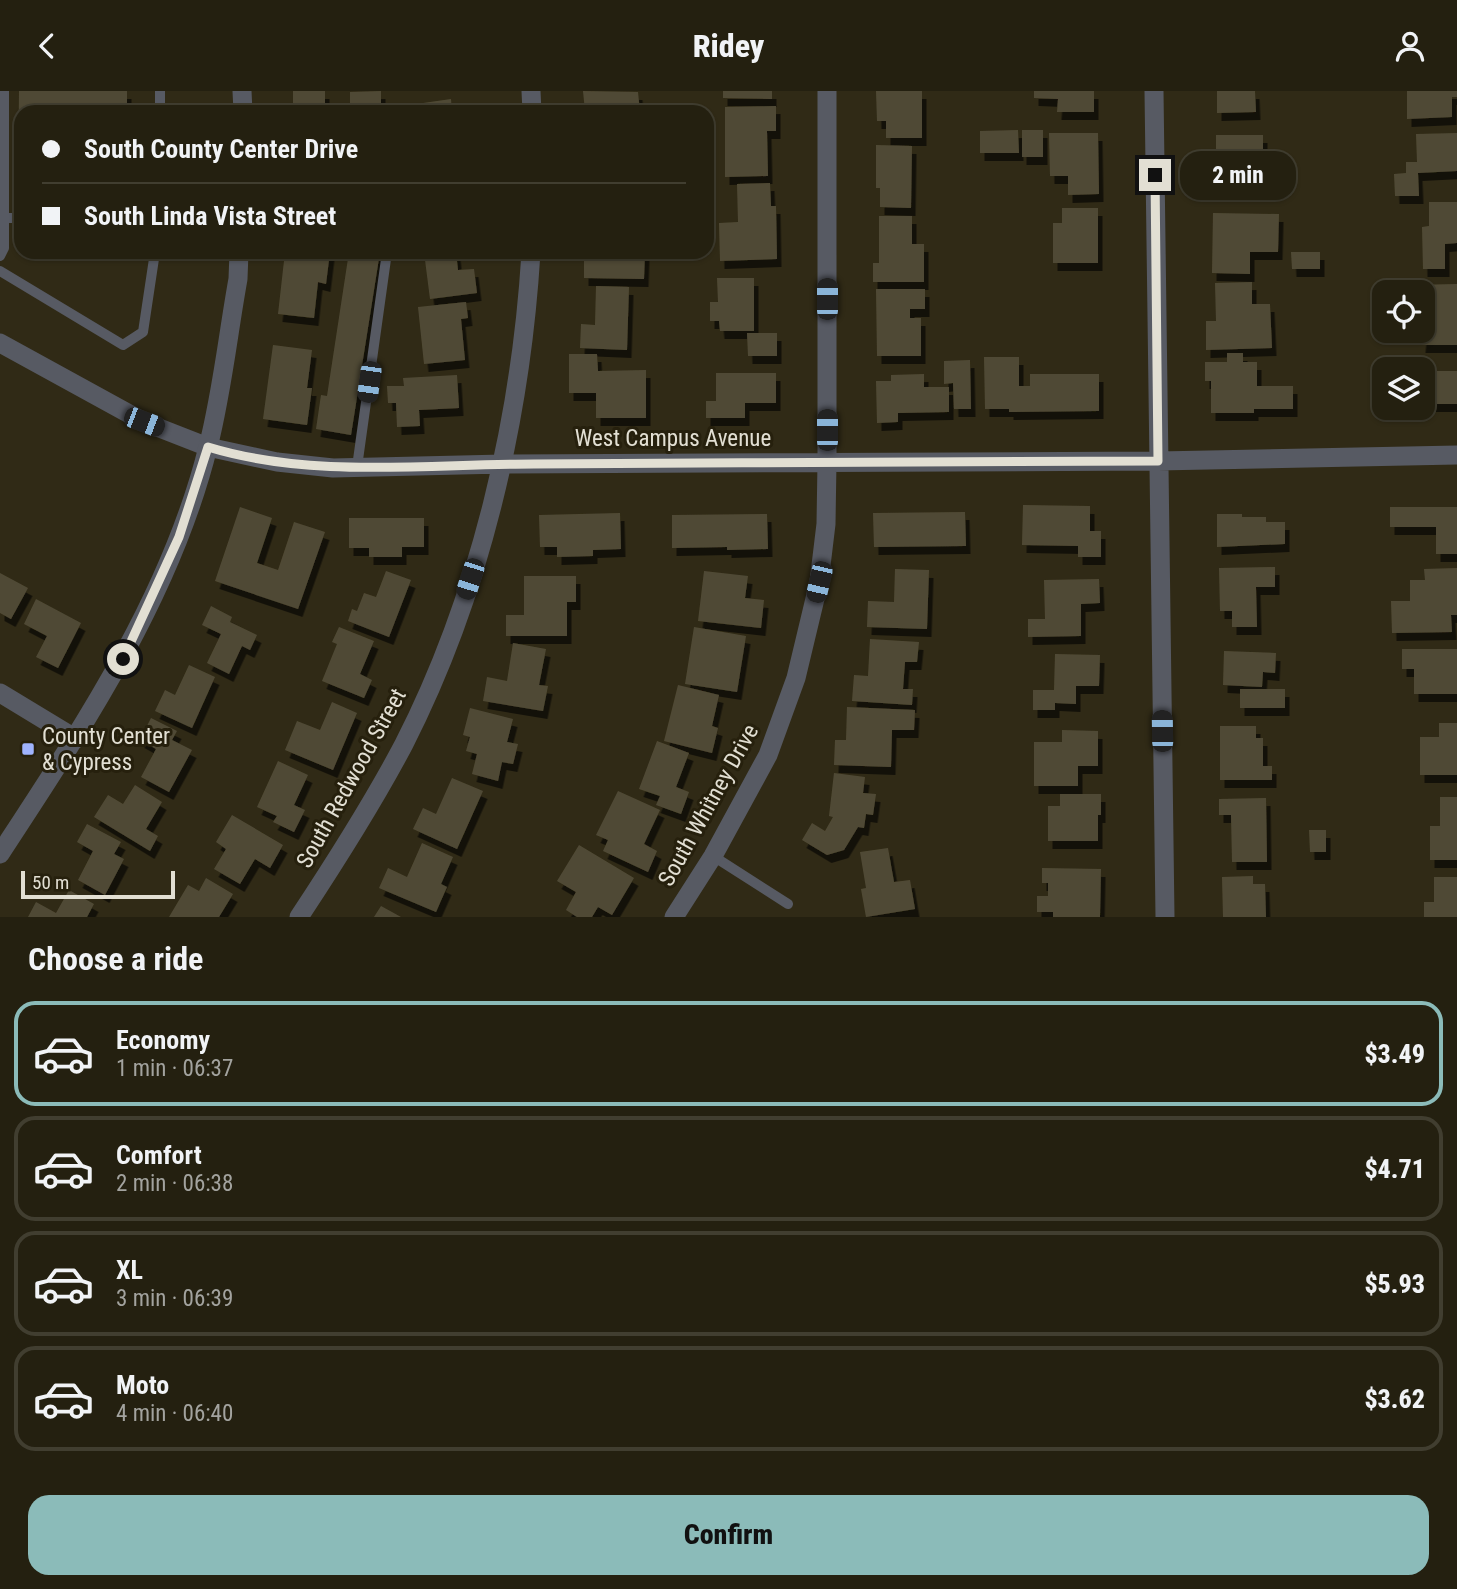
<!DOCTYPE html>
<html lang="en">
<head>
<meta charset="utf-8">
<style>
  body { margin:0; font-family:"Roboto Condensed",sans-serif; background:#302d1e; color:#f1f3f6; height:100vh; display:flex; flex-direction:column; font-size:26px; white-space:nowrap }
  * { box-sizing:border-box; margin:0 }
  p { font-size:23px; color:#a3a39f }
  .icon { flex:none; width:38px; height:38px; fill:none; stroke:currentColor; stroke-width:2; stroke-linecap:round; stroke-linejoin:round }
  .map { position:relative; height:826px; overflow:hidden }
  .side { display:flex; flex-direction:column; background:#242010; flex:1 }
  .side>* { flex:none }
  .banner { position:absolute; left:14px; top:14px; width:700px; height:154px; border-radius:21px; box-shadow:0 2px 5px #0004,0 0 0 2px #413e30; display:grid; align-content:center; height:154px; padding:0 28px; background:#242010 }
  .tools { position:absolute; left:1372px; top:189px; display:grid; gap:14px }
  .tools a { display:grid; place-items:center; width:63px; height:63px; border-radius:14px; background:#242010; box-shadow:0 2px 5px #0004,0 0 0 2px #413e30; font-size:35px }
  .scale { position:absolute; left:21px; bottom:18px; width:154px; box-sizing:border-box; padding-left:7px; border:4px solid #e2dfd3; border-top:0; font-size:19px; line-height:24px; white-space:nowrap; color:#e2dfd3; -webkit-text-stroke:5px #26200d; paint-order:stroke }
  .end { position:absolute; width:32px; height:32px; margin:-16px; border:9px solid #e2dfd3; background:#111; box-shadow:0 0 0 4px #111 }
  .from { border-radius:50% }
  .bubble { position:absolute; height:49px; border-radius:21px; background:#242010; box-shadow:0 2px 5px #0004,0 0 0 2px #413e30; font-size:23px; font-weight:800; line-height:49px; text-align:center }
  .car { position:absolute; width:21px; height:42px; margin:-21px -10px; border-radius:9px; box-shadow:0 0 5px 2px #0007; background:linear-gradient(#222 24%,#8ab4d8 0 40%,#222 0 76%,#8ab4d8 0 86%,#222 0) }
  .banner b { display:flex; align-items:center; gap:24px; height:66px; font-size:26px }
  .banner b+b { border-top:2px solid #413e30 }
  .banner i { width:18px; height:18px; background:#f1f3f6 }
  ul { padding:0; list-style:none }
  li { display:flex; align-items:center; gap:21px; height:105px; margin:0 14px 10px; padding:0 14px; border:4px solid #413e30; border-radius:21px }
  li div { flex:1 }
  li b { display:block; font-size:26px }
  li em { font-style:normal; font-weight:800 }
  li.on { border-color:#8bbbb9 }
  li>.icon { width:63px; height:63px; stroke-width:1.5 }
  h2 { padding:0 28px; font-size:32px; line-height:84px }
  .primary-button { display:flex; gap:14px; margin-top:auto; padding:14px 28px }
  .primary-button a { flex:1; height:80px; border-radius:21px; background:#8bbbb9; color:#111; font-size:28px; font-weight:800; line-height:80px; text-align:center }
  header { display:flex; justify-content:space-between; align-items:center; height:91px; padding:0 28px; background:#242010; font-size:32px; font-weight:800 }
  .map>svg:first-child { display:block }
  .building { fill:#504a35; filter:url(#shadow) }
  .lines { fill:none; stroke-linecap:round; stroke-linejoin:round }
  .service { stroke:#575a63; stroke-width:10 }
  .minor { stroke:#575a63; stroke-width:19 }
  .tertiary { stroke:#575a63; stroke-width:19 }
  .route { stroke:#e2dfd3; stroke-width:9 }
  .poi-dot { fill:#9fb3fd; stroke:#26200d; stroke-width:2.5 }
  .labels { text-anchor:middle; stroke-width:6; stroke-linejoin:round; paint-order:stroke }
  .street-label { font-size:23px; fill:#e2dfd3; stroke:#26200d }
  .poi-label { font-size:23px; fill:#e2dfd3; stroke:#26200d; text-anchor:start }
</style>
</head>
<body>
<header><svg class="icon" aria-label="back" viewBox="0 0 24 24"><path d="M15 5l-7 7 7 7"/></svg>Ridey<svg class="icon" aria-label="person" viewBox="0 0 24 24"><circle cx="12" cy="8" r="4"/><path d="M4 21q1-7 8-7t8 7"/></svg></header>
<div class="map">
<svg width="1457" height="826" viewBox="0 0 1457 826">
  <defs>
    <filter id="shadow"><feDropShadow dx="4.5" dy="8" stdDeviation="0" flood-color="#0009"/></filter>
  </defs>
  <rect width="100%" height="100%" fill="#302a16"/>
  <path class="building" d="M 19,0 L 127,0 L 127,21 L 21,21 L 21,96 L 18,96 Z
    M 293,0 L 325,0 L 325,14 L 293,14 Z
    M 381,0 L 381,21 L 350,21 L 350,1 Z
    M 583,0 L 638,1 L 640,21 L 585,20 Z
    M 723,0 L 772,0 L 772,8 L 723,7 Z
    M 876,0 L 922,0 L 922,47 L 886,47 L 886,30 L 877,30 Z
    M 1034,0 L 1094,0 L 1094,21 L 1057,21 L 1058,8 L 1034,7 Z
    M 1217,0 L 1255,0 L 1256,21 L 1217,22 Z
    M 1407,0 L 1457,0 L 1457,6 L 1452,6 L 1452,26 L 1407,28 Z
    M 451,8 L 452,21 L 425,21 L 423,12 Z
    M 776,15 L 776,40 L 767,40 L 768,85 L 725,86 L 725,16 Z
    M 1018,39 L 1019,62 L 980,62 L 980,40 Z
    M 1022,39 L 1043,39 L 1043,66 L 1022,66 Z
    M 1049,42 L 1098,42 L 1099,103 L 1068,104 L 1068,85 L 1050,85 Z
    M 1457,42 L 1457,80 L 1418,82 L 1419,105 L 1395,105 L 1394,83 L 1406,82 L 1406,71 L 1417,71 L 1416,43 Z
    M 1216,44 L 1263,44 L 1263,99 L 1216,99 Z
    M 876,54 L 912,55 L 911,117 L 880,116 L 880,97 L 876,97 Z
    M 770,92 L 771,115 L 776,115 L 777,168 L 720,170 L 719,132 L 738,131 L 737,93 Z
    M 1429,111 L 1457,111 L 1457,152 L 1445,153 L 1445,178 L 1423,178 L 1422,136 L 1429,135 Z
    M 1062,117 L 1098,117 L 1098,172 L 1053,172 L 1053,132 L 1062,132 Z
    M 1213,122 L 1279,123 L 1278,161 L 1250,161 L 1250,183 L 1212,182 Z
    M 879,125 L 912,125 L 912,153 L 924,153 L 924,191 L 873,191 L 873,172 L 879,172 Z
    M 285,161 L 330,161 L 326,193 L 318,191 L 314,227 L 278,223 Z
    M 349,161 L 380,161 L 351,344 L 316,338 L 321,304 L 327,305 Z
    M 424,161 L 456,161 L 458,179 L 474,178 L 477,202 L 430,208 Z
    M 584,161 L 645,161 L 644,188 L 584,187 Z
    M 1291,161 L 1320,161 L 1320,178 L 1292,178 Z
    M 717,187 L 754,187 L 754,240 L 720,240 L 719,230 L 710,230 L 710,211 L 718,211 Z
    M 1252,191 L 1252,213 L 1270,213 L 1272,257 L 1206,259 L 1206,230 L 1216,230 L 1215,192 Z
    M 1457,193 L 1457,254 L 1421,254 L 1423,234 L 1436,234 L 1435,212 L 1423,212 L 1423,201 L 1412,201 L 1412,194 Z
    M 596,195 L 629,196 L 627,259 L 580,257 L 581,233 L 595,234 Z
    M 876,198 L 925,198 L 925,218 L 910,218 L 910,227 L 921,227 L 921,265 L 877,265 Z
    M 466,211 L 468,227 L 461,228 L 465,269 L 424,273 L 418,216 Z
    M 747,242 L 777,242 L 777,265 L 748,265 Z
    M 273,254 L 312,259 L 307,297 L 312,297 L 307,334 L 263,328 Z
    M 1227,262 L 1243,262 L 1243,271 L 1257,271 L 1257,295 L 1293,295 L 1293,318 L 1254,318 L 1254,322 L 1211,322 L 1211,290 L 1205,290 L 1205,271 L 1227,271 Z
    M 569,263 L 597,263 L 598,280 L 646,279 L 646,327 L 596,327 L 596,302 L 569,302 Z
    M 984,266 L 1019,266 L 1019,295 L 1030,295 L 1030,283 L 1099,283 L 1099,320 L 1009,321 L 1009,318 L 985,318 Z
    M 970,269 L 971,318 L 954,318 L 953,292 L 944,293 L 944,270 Z
    M 1423,280 L 1457,280 L 1457,313 L 1423,313 Z
    M 716,282 L 776,282 L 776,312 L 745,312 L 745,327 L 706,327 L 706,310 L 716,310 Z
    M 924,283 L 924,296 L 949,296 L 949,321 L 898,322 L 898,331 L 877,332 L 876,290 L 891,290 L 891,284 Z
    M 457,284 L 459,317 L 419,319 L 420,335 L 397,336 L 396,312 L 388,312 L 387,295 L 404,295 L 403,287 Z
    M 1023,414 L 1090,415 L 1090,440 L 1101,440 L 1101,466 L 1078,466 L 1078,455 L 1022,454 Z
    M 240,416 L 272,427 L 257,472 L 278,479 L 294,431 L 325,441 L 298,518 L 215,490 Z
    M 1390,416 L 1457,416 L 1457,463 L 1436,463 L 1436,436 L 1390,436 Z
    M 965,421 L 966,455 L 874,456 L 873,422 Z
    M 620,422 L 621,458 L 593,459 L 593,465 L 557,466 L 557,456 L 540,456 L 539,424 Z
    M 767,423 L 768,458 L 727,459 L 727,456 L 672,457 L 672,424 Z
    M 1217,423 L 1242,423 L 1242,426 L 1266,426 L 1266,431 L 1285,431 L 1285,453 L 1217,456 Z
    M 349,427 L 424,427 L 424,456 L 402,456 L 402,466 L 369,466 L 369,457 L 349,457 Z
    M 1275,476 L 1275,496 L 1256,496 L 1257,536 L 1232,536 L 1232,520 L 1220,520 L 1219,477 Z
    M 1457,477 L 1457,524 L 1451,524 L 1452,541 L 1392,542 L 1391,510 L 1410,510 L 1410,489 L 1425,489 L 1424,478 Z
    M 895,478 L 929,479 L 927,538 L 867,536 L 868,510 L 894,511 Z
    M 386,480 L 411,489 L 389,546 L 348,530 L 352,518 L 357,520 L 364,502 L 376,506 Z
    M 704,480 L 748,485 L 745,507 L 764,509 L 761,537 L 698,530 Z
    M 0,482 L 28,497 L 11,528 L 0,522 Z
    M 524,485 L 576,485 L 576,511 L 567,511 L 567,545 L 506,545 L 506,524 L 524,524 Z
    M 1099,488 L 1100,512 L 1081,513 L 1081,545 L 1028,546 L 1028,528 L 1045,528 L 1044,489 Z
    M 36,508 L 81,532 L 58,577 L 36,566 L 47,545 L 24,533 Z
    M 211,515 L 232,526 L 230,531 L 257,544 L 250,559 L 242,555 L 229,583 L 207,572 L 221,543 L 202,534 Z
    M 339,536 L 374,550 L 360,583 L 372,589 L 364,607 L 322,590 L 337,553 L 332,551 Z
    M 694,536 L 746,545 L 737,601 L 685,593 Z
    M 870,548 L 919,551 L 917,571 L 905,571 L 903,598 L 913,598 L 912,614 L 852,610 L 854,584 L 868,585 Z
    M 513,552 L 546,558 L 539,594 L 548,595 L 543,620 L 483,610 L 487,586 L 507,590 Z
    M 1402,558 L 1457,558 L 1457,603 L 1414,603 L 1414,578 L 1402,578 Z
    M 1224,560 L 1276,562 L 1275,582 L 1263,581 L 1262,596 L 1223,594 Z
    M 1055,563 L 1100,564 L 1099,595 L 1076,595 L 1076,613 L 1055,612 L 1055,619 L 1033,619 L 1033,599 L 1054,599 Z
    M 189,574 L 215,586 L 192,637 L 155,620 L 165,599 L 175,604 Z
    M 678,594 L 719,604 L 712,635 L 718,637 L 712,662 L 664,650 Z
    M 1240,598 L 1285,598 L 1285,617 L 1240,617 Z
    M 332,611 L 357,622 L 333,679 L 285,659 L 297,630 L 320,639 Z
    M 847,616 L 915,619 L 914,639 L 892,639 L 891,676 L 834,674 L 835,649 L 846,649 Z
    M 470,617 L 513,628 L 507,651 L 518,653 L 513,673 L 502,671 L 498,690 L 472,683 L 477,663 L 466,660 L 470,646 L 463,644 Z
    M 151,627 L 177,640 L 172,649 L 192,659 L 169,701 L 141,686 L 156,658 L 140,649 Z
    M 1439,632 L 1457,632 L 1457,684 L 1420,684 L 1420,646 L 1439,646 Z
    M 1220,635 L 1256,635 L 1256,647 L 1263,647 L 1263,675 L 1272,675 L 1272,689 L 1220,689 Z
    M 1062,639 L 1098,640 L 1098,675 L 1078,675 L 1078,695 L 1034,695 L 1034,651 L 1062,651 Z
    M 657,650 L 689,662 L 676,696 L 689,701 L 681,723 L 656,714 L 660,705 L 639,698 Z
    M 278,670 L 308,684 L 294,714 L 305,719 L 294,741 L 273,731 L 277,725 L 257,716 Z
    M 834,682 L 865,686 L 863,702 L 876,703 L 873,724 L 866,723 L 864,737 L 858,736 L 844,759 L 827,764 L 802,749 L 812,732 L 825,740 L 833,726 L 829,725 Z
    M 452,687 L 483,700 L 457,758 L 413,738 L 423,717 L 436,723 Z
    M 135,694 L 162,711 L 146,738 L 158,745 L 150,760 L 94,726 L 108,704 L 123,713 Z
    M 618,700 L 660,719 L 644,753 L 657,760 L 648,781 L 603,760 L 608,749 L 596,744 Z
    M 1060,703 L 1101,703 L 1101,724 L 1098,724 L 1098,750 L 1048,750 L 1048,715 L 1060,715 Z
    M 1440,706 L 1457,706 L 1457,769 L 1430,769 L 1430,735 L 1440,735 Z
    M 1266,707 L 1267,771 L 1232,771 L 1231,724 L 1219,724 L 1219,708 Z
    M 232,724 L 283,754 L 270,777 L 255,768 L 240,793 L 214,778 L 226,758 L 216,751 Z
    M 87,733 L 121,751 L 114,763 L 124,768 L 105,804 L 78,789 L 93,760 L 77,751 Z
    M 1309,739 L 1326,739 L 1326,761 L 1310,761 Z
    M 422,752 L 453,766 L 441,793 L 447,796 L 436,821 L 379,797 L 388,777 L 407,786 Z
    M 579,754 L 634,787 L 612,824 L 598,816 L 592,826 L 577,826 L 566,819 L 576,801 L 557,790 Z
    M 888,757 L 894,791 L 910,789 L 915,818 L 866,826 L 861,798 L 866,797 L 860,761 Z
    M 1042,777 L 1101,778 L 1100,826 L 1053,826 L 1053,821 L 1037,821 L 1037,805 L 1048,805 L 1048,792 L 1042,792 Z
    M 1253,785 L 1253,793 L 1265,793 L 1266,826 L 1223,826 L 1222,786 Z
    M 1434,786 L 1457,786 L 1457,826 L 1424,826 L 1424,811 L 1434,811 Z
    M 206,787 L 233,803 L 219,826 L 169,826 L 188,794 L 199,800 Z
    M 69,799 L 94,813 L 87,826 L 28,826 L 36,811 L 56,822 Z
    M 381,815 L 401,826 L 374,826 Z"/>
  <g class="lines">
    <path class="service" d="M 160,0 L 160,21
      M 4,127 L 21,127
      M 0,165 L 4,157 L 4,0
      M 0,180 L 123,254 L 143,241 L 155,161
      M 357,376 L 387,161
      M 713,765 L 788,813"/>
    <path class="minor" d="M 531,0 L 532,21
      M 1154,0 L 1165,826
      M 0,252 L 144,331 L 208,356 L 277,371 L 333,377 L 503,373 L 1158,370 L 1457,364
      M 0,602 L 76,648
      M 299,826 C 336,770 373,712 404,653 C 480,504 521,328 531,161
      M 674,826 L 713,765 L 768,664 L 796,587 L 819,491 L 826,433 L 827,371 L 827,0"/>
    <path class="tertiary" d="M 242,0 L 243,21
      M 0,763 C 83,636 171,505 208,356 C 222,302 228,243 238,188 L 239,161"/>
  </g>
  <g class="lines">
    <path class="route" d="M 123,568 L 179,446 L 208,356 C 313,388 426,373 534,373 C 742,372 950,370 1158,370 L 1155,84"/>
  </g>
  <rect class="poi-dot" x="21" y="651" width="14" height="14" rx="3.5"/>
  <g class="labels">
    <g class="street-label">
      <text x="673" y="355">West Campus Avenue</text>
      <text transform="translate(351 687) rotate(-61)" y="8">South Redwood Street</text>
      <text transform="translate(708 714) rotate(-61)" y="8">South Whitney Drive</text>
    </g>
    <g class="poi-label">
      <text x="42" y="653">County Center<tspan x="42" dy="26">&amp; Cypress</tspan></text>
    </g>
  </g>
</svg>
<div class="tools">
<a><svg class="icon" aria-label="locate" viewBox="0 0 24 24"><circle cx="12" cy="12" r="6"/><path d="M12 2v4M12 18v4M2 12h4M18 12h4"/></svg></a>
<a><svg class="icon" aria-label="layers" viewBox="0 0 24 24"><path d="M12 4l9 5-9 5-9-5zM3 14l9 5 9-5"/></svg></a>
</div>
<div class="scale">50 m</div>
<i class="end from" style="left:123px;top:568px"></i>
<i class="end" style="left:1155px;top:84px"></i>
<div class="bubble" style="left:1180px;top:60px;width:116px">2 min</div>
<i class="car" style="left:827px;top:208px;rotate:0deg"></i>
<i class="car" style="left:369px;top:291px;rotate:188deg"></i>
<i class="car" style="left:144px;top:331px;rotate:111deg"></i>
<i class="car" style="left:827px;top:339px;rotate:0deg"></i>
<i class="car" style="left:470px;top:488px;rotate:198deg"></i>
<i class="car" style="left:819px;top:491px;rotate:193deg"></i>
<i class="car" style="left:1162px;top:640px;rotate:359deg"></i>
<div class="banner">
<b><i class="from"></i>South County Center Drive</b>
<b><i></i>South Linda Vista Street</b>
</div>
</div>
<section class="side">
<h2>Choose a ride</h2>
<ul>
<li class="on"><svg class="icon" aria-label="car" viewBox="0 0 24 24"><path d="M5 17H2v-5l4-1 3-4h7l3 4 3 1v5h-3M9 17h6M6 11h13"/><circle cx="7" cy="17" r="2"/><circle cx="17" cy="17" r="2"/></svg><div><b>Economy</b><p>1 min · 06:37</p></div><em>$3.49</em></li>
<li><svg class="icon" aria-label="car" viewBox="0 0 24 24"><path d="M5 17H2v-5l4-1 3-4h7l3 4 3 1v5h-3M9 17h6M6 11h13"/><circle cx="7" cy="17" r="2"/><circle cx="17" cy="17" r="2"/></svg><div><b>Comfort</b><p>2 min · 06:38</p></div><em>$4.71</em></li>
<li><svg class="icon" aria-label="car" viewBox="0 0 24 24"><path d="M5 17H2v-5l4-1 3-4h7l3 4 3 1v5h-3M9 17h6M6 11h13"/><circle cx="7" cy="17" r="2"/><circle cx="17" cy="17" r="2"/></svg><div><b>XL</b><p>3 min · 06:39</p></div><em>$5.93</em></li>
<li><svg class="icon" aria-label="car" viewBox="0 0 24 24"><path d="M5 17H2v-5l4-1 3-4h7l3 4 3 1v5h-3M9 17h6M6 11h13"/><circle cx="7" cy="17" r="2"/><circle cx="17" cy="17" r="2"/></svg><div><b>Moto</b><p>4 min · 06:40</p></div><em>$3.62</em></li>
</ul>
<div class="primary-button"><a>Confirm</a></div>
</section>
</body>
</html>
